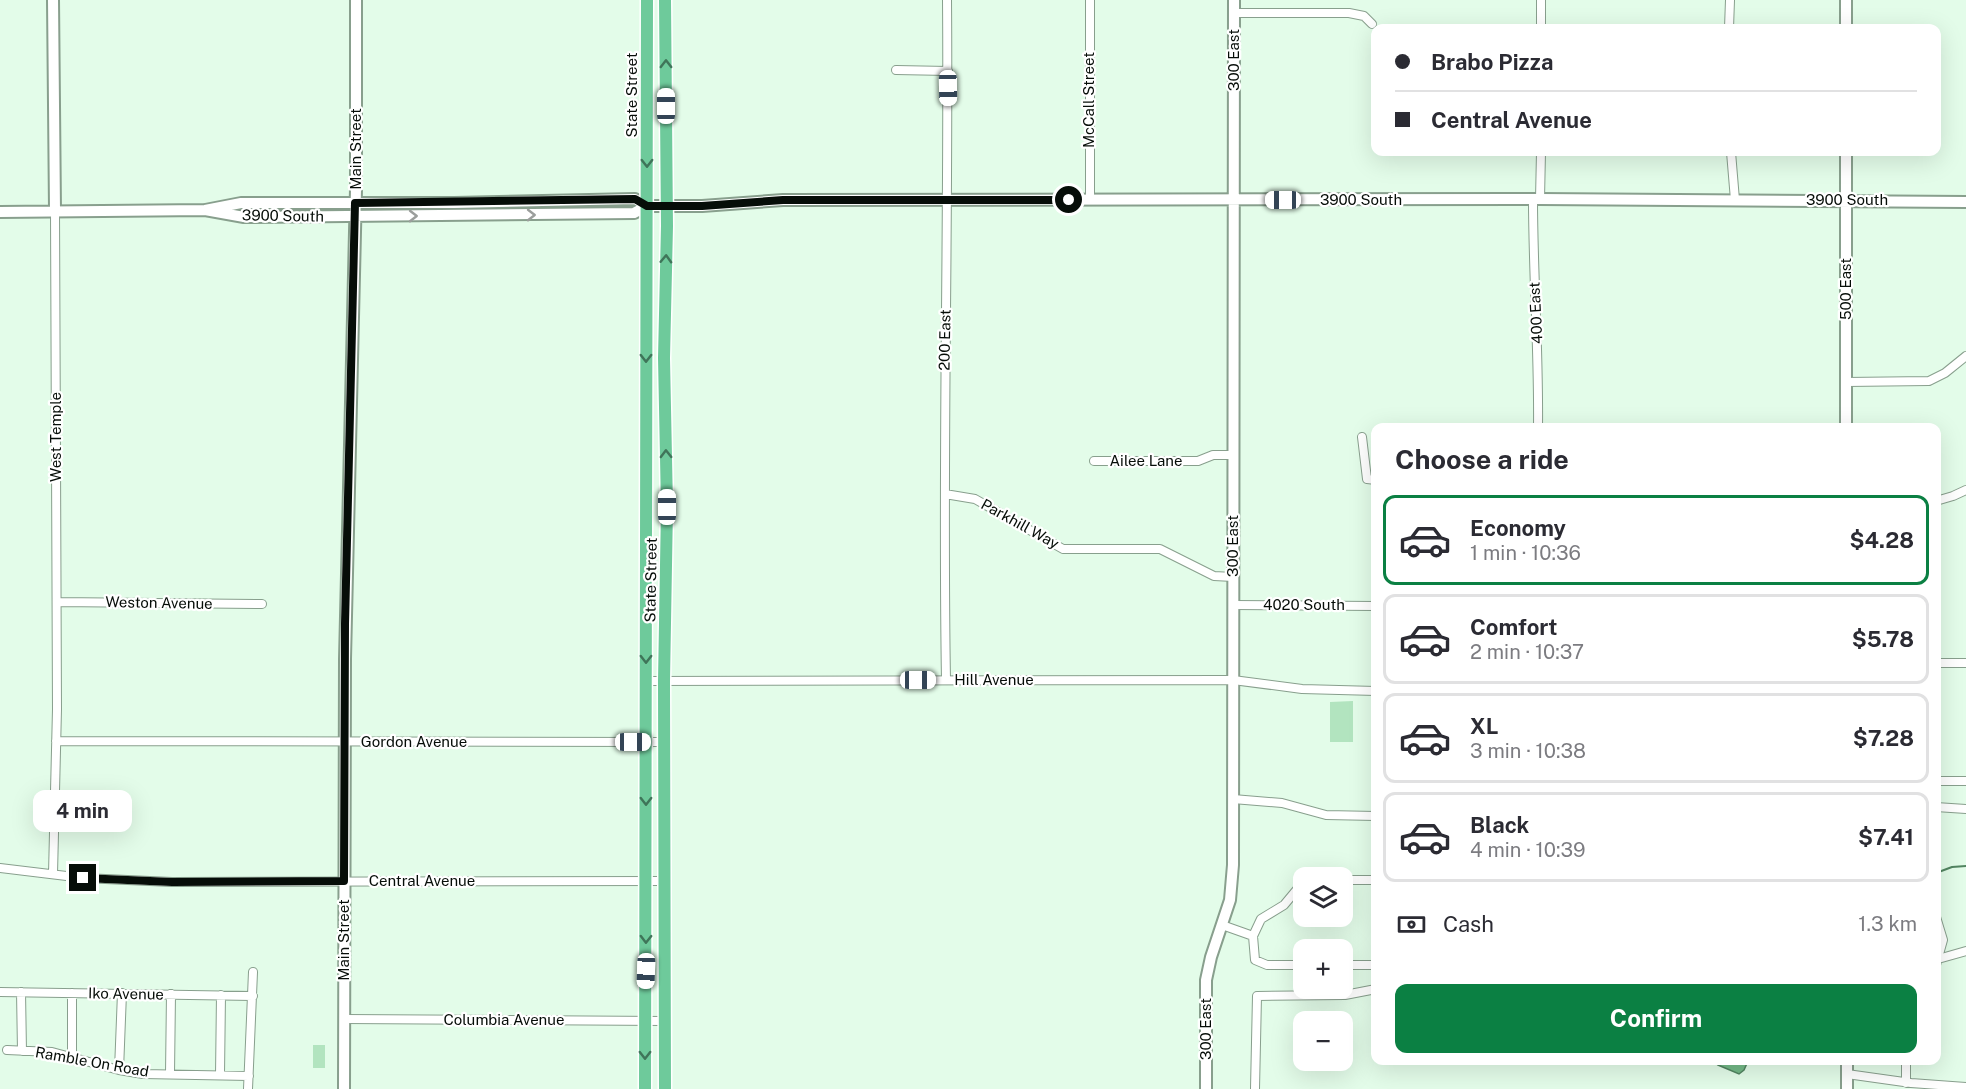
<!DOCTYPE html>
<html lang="en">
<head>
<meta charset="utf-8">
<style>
  body { margin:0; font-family:"Public Sans",sans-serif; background:#f7f7f7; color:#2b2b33; height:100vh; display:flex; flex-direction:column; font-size:22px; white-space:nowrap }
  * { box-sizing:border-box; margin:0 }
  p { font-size:20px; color:#7c7c81 }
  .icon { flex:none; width:33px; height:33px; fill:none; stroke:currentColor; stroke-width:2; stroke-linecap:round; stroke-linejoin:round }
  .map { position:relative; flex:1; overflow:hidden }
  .panel { position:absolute; left:1371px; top:423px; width:570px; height:642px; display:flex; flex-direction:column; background:#fff; border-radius:12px; box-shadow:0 6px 24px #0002 }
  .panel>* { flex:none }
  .hud { position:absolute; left:1371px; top:24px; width:570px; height:132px; border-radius:12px; box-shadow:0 6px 24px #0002; display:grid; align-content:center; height:132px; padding:0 24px; background:#fff }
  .fabs { position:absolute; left:1293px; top:867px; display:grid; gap:12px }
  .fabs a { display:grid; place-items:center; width:60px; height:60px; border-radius:12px; background:#fff; box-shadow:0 6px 24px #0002; font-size:30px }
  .end { position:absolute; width:27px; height:27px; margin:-14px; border:8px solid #060d08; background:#fff; box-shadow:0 0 0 3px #fff }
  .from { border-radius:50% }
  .bubble { position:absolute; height:42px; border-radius:12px; background:#fff; box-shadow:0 6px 24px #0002; font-size:20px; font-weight:700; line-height:42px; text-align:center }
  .car { position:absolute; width:18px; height:36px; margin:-18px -9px; border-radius:8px; box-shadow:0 0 4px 2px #0007; background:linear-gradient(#fff 24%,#345 0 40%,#fff 0 76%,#345 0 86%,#fff 0) }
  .hud b { display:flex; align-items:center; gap:21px; height:57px; font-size:22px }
  .hud b+b { border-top:2px solid #e1e1e2 }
  .hud i { width:15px; height:15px; background:#2b2b33 }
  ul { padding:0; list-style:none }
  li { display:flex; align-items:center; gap:18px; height:90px; margin:0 12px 9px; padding:0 12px; border:3px solid #e1e1e2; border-radius:12px }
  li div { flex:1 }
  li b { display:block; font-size:22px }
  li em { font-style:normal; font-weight:700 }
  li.on { border-color:#0b8043 }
  li>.icon { width:54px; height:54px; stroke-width:1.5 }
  h2 { padding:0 24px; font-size:27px; line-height:72px }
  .pay { display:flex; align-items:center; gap:15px; height:66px; padding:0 24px; font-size:22px }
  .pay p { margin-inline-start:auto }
  .cta { display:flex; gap:12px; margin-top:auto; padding:12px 24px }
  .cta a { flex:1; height:69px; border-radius:12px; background:#0b8043; color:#fff; font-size:24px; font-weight:700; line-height:69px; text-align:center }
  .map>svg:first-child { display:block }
  .green { fill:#b2e4bf }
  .water { fill:#73b987; stroke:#528561; stroke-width:1.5 }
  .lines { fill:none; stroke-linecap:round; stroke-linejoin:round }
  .stream { stroke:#528561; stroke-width:2 }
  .street-casing { stroke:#889f8d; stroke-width:10 }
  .secondary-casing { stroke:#889f8d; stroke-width:14 }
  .primary-casing { stroke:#fff; stroke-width:15 }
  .street { stroke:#fff; stroke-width:8 }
  .secondary { stroke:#fff; stroke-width:10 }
  .primary { stroke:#6eca9b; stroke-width:12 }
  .oneway { stroke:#3f7559 }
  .oneway2 { stroke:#9b9e9c }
  .route { stroke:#060d08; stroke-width:8 }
  .labels { text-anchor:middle; stroke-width:4.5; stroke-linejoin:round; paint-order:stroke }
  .street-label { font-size:15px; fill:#060d08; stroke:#fff }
</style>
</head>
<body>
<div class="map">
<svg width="1966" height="1089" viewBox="0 0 1966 1089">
  <rect width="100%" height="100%" fill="#e3fce9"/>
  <path class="green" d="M 1353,701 L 1353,742 L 1330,742 L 1330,702 Z
    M 313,1045 L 325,1045 L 325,1068 L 313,1068 Z"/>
  <path class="water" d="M 1713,1061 L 1748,1061 L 1744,1070 L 1739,1074 L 1718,1065 Z"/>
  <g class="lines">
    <path class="stream" d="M 1936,873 L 1952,867 L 1966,866"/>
    <defs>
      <path id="street" d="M 1541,0 L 1541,28
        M 1234,13 L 1349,13 L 1364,16 L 1372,24
        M 1729,28 L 1730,0
        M 896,70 L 948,71
        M 1731,152 L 1735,200
        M 1533,199 C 1533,275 1539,351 1538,428
        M 1540,199 L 1541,152
        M 1090,200 L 1090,0
        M 1846,382 L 1929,381 L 1945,373 L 1966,356
        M 1362,437 L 1367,479 L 1376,480
        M 1094,461 L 1198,461 L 1213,455 L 1233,455
        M 945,494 L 975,499 L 1063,549 L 1160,549 L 1214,576 L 1233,577
        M 1936,501 L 1953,496 L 1966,490
        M 57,602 L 262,604
        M 1233,605 L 1376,606
        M 1936,663 L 1966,663
        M 946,680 C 942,453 949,227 947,0
        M 646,681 L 1233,680 L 1302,689 L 1376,691
        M 56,741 L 665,742
        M 1936,781 L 1966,781
        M 1233,799 L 1282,803 L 1326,815 L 1376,816
        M 1936,807 L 1966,809
        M 0,868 L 83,878 L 172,882 L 664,881
        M 53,874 L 57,709 L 55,210
        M 1342,880 L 1376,880
        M 1936,917 L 1943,940 L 1936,965
        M 1222,925 L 1253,936 L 1261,919 L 1284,905 L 1304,881
        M 1253,936 L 1255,960 L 1267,965 L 1304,965
        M 1938,959 L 1966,951
        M 1342,965 L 1376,965
        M 0,992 L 253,996
        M 21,992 L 22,1051
        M 344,1019 L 664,1021
        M 7,1050 L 52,1052 L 119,1070 L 143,1074 L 249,1076
        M 72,1058 L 72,993
        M 1906,1060 L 1906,1083
        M 119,1070 L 122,993
        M 170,1074 L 171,994
        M 1847,1074 L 1911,1083 L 1966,1087
        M 220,1075 L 221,995
        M 248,1089 L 253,972
        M 1255,1089 L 1257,996 L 1345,995 L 1376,989"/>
      <path id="secondary" d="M 53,0 L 55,210
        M 1846,28 L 1846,0
        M 1846,152 L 1846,428
        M 205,210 L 244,217 L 634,213 L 647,206 L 702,206 L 783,200 L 1540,199 L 1966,202
        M 0,212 L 205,210 L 241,203 L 454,203 L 635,199 L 647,206
        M 1847,1060 L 1847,1089
        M 344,1089 L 345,659 L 356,189 L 356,0
        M 1206,1089 L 1206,980 L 1211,957 L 1230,900 L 1233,865 L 1234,0"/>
      <path id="primary" d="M 645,1089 L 647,0
        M 665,1089 L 664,681 L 667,507 L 664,358 L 667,226 L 665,0"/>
    </defs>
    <use href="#street" class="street-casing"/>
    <use href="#secondary" class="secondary-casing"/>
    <use href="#primary" class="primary-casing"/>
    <use href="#street" class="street"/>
    <use href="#secondary" class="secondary"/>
    <use href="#primary" class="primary"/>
  </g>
  <defs><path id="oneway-chevron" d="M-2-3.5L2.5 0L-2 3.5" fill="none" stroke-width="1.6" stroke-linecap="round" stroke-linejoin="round" transform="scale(1.5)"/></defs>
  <g class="oneway">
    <use href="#oneway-chevron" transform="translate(666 64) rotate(-90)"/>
    <use href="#oneway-chevron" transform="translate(647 163) rotate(90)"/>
    <use href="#oneway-chevron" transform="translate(666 259) rotate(-88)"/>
    <use href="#oneway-chevron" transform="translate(646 358) rotate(90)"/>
    <use href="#oneway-chevron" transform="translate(666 454) rotate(-91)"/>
    <use href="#oneway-chevron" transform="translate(646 659) rotate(90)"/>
    <use href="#oneway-chevron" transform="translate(646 801) rotate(90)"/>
    <use href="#oneway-chevron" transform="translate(646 939) rotate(91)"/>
    <use href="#oneway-chevron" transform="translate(645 1055) rotate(90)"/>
  </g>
  <g class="oneway2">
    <use href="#oneway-chevron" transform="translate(531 215)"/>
    <use href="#oneway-chevron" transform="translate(413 216)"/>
  </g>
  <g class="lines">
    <path class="route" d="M 83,878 L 172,882 L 344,881 L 345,624 L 355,203 L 635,199 L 647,206 L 702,206 L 783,200 L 1069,200"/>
  </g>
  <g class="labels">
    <g class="street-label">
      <text transform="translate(1234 60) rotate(-90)" y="5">300 East</text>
      <text transform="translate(632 95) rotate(-90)" y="5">State Street</text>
      <text transform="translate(1089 100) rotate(-90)" y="5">McCall Street</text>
      <text transform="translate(356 149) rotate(-90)" y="5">Main Street</text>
      <text x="1361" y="205">3900 South</text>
      <text x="1847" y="205">3900 South</text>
      <text transform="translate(283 216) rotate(1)" y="5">3900 South</text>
      <text transform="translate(1846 289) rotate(-90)" y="5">500 East</text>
      <text transform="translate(1536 313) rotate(-93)" y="5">400 East</text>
      <text transform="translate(945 340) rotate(-89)" y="5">200 East</text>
      <text transform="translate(56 437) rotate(-90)" y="5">West Temple</text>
      <text x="1146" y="466">Ailee Lane</text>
      <text transform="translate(1020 524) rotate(29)" y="5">Parkhill Way</text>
      <text transform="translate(1233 546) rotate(-90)" y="5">300 East</text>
      <text transform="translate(651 580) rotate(-89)" y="5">State Street</text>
      <text transform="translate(159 603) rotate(1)" y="5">Weston Avenue</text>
      <text x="1304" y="610">4020 South</text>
      <text x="994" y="685">Hill Avenue</text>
      <text x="414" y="747">Gordon Avenue</text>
      <text x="422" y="886">Central Avenue</text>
      <text transform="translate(344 940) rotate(-90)" y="5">Main Street</text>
      <text transform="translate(126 994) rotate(1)" y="5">Iko Avenue</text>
      <text x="504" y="1025">Columbia Avenue</text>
      <text transform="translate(1206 1029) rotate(-90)" y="5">300 East</text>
      <text transform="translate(92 1062) rotate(10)" y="5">Ramble On Road</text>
    </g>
  </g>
</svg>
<div class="fabs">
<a><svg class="icon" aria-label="layers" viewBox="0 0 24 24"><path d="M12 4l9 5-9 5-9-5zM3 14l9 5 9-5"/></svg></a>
<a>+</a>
<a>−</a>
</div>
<i class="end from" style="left:1069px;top:200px"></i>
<i class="end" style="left:83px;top:878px"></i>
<div class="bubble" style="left:33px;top:790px;width:99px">4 min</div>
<i class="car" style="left:948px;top:88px;rotate:179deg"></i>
<i class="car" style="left:666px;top:106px;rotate:0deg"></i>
<i class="car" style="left:1283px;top:200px;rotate:270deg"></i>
<i class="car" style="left:667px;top:507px;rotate:0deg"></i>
<i class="car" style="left:918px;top:680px;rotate:90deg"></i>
<i class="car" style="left:633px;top:742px;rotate:90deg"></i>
<i class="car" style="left:646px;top:971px;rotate:182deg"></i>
<div class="hud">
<b><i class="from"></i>Brabo Pizza</b>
<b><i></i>Central Avenue</b>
</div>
<section class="panel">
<h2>Choose a ride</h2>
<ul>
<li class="on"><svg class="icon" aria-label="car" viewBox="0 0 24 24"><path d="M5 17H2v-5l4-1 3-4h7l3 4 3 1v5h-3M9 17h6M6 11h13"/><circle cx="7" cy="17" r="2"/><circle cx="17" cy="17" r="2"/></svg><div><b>Economy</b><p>1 min · 10:36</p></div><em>$4.28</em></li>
<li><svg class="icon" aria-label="car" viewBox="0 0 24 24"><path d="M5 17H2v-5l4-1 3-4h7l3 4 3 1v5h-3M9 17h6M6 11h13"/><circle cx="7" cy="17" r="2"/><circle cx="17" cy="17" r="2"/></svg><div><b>Comfort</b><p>2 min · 10:37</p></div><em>$5.78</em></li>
<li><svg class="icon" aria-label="car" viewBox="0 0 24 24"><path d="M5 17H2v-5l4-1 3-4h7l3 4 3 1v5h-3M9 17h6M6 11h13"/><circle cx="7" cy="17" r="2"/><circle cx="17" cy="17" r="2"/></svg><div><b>XL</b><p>3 min · 10:38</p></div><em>$7.28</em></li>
<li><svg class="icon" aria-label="car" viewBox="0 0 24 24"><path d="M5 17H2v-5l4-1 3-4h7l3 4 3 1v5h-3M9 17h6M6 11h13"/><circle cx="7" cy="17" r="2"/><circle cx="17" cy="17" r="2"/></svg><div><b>Black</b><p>4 min · 10:39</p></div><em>$7.41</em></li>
</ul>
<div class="pay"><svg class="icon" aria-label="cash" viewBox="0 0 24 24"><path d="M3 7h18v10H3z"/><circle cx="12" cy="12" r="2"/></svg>Cash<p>1.3 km</p></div>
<div class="cta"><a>Confirm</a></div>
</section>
</div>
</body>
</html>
